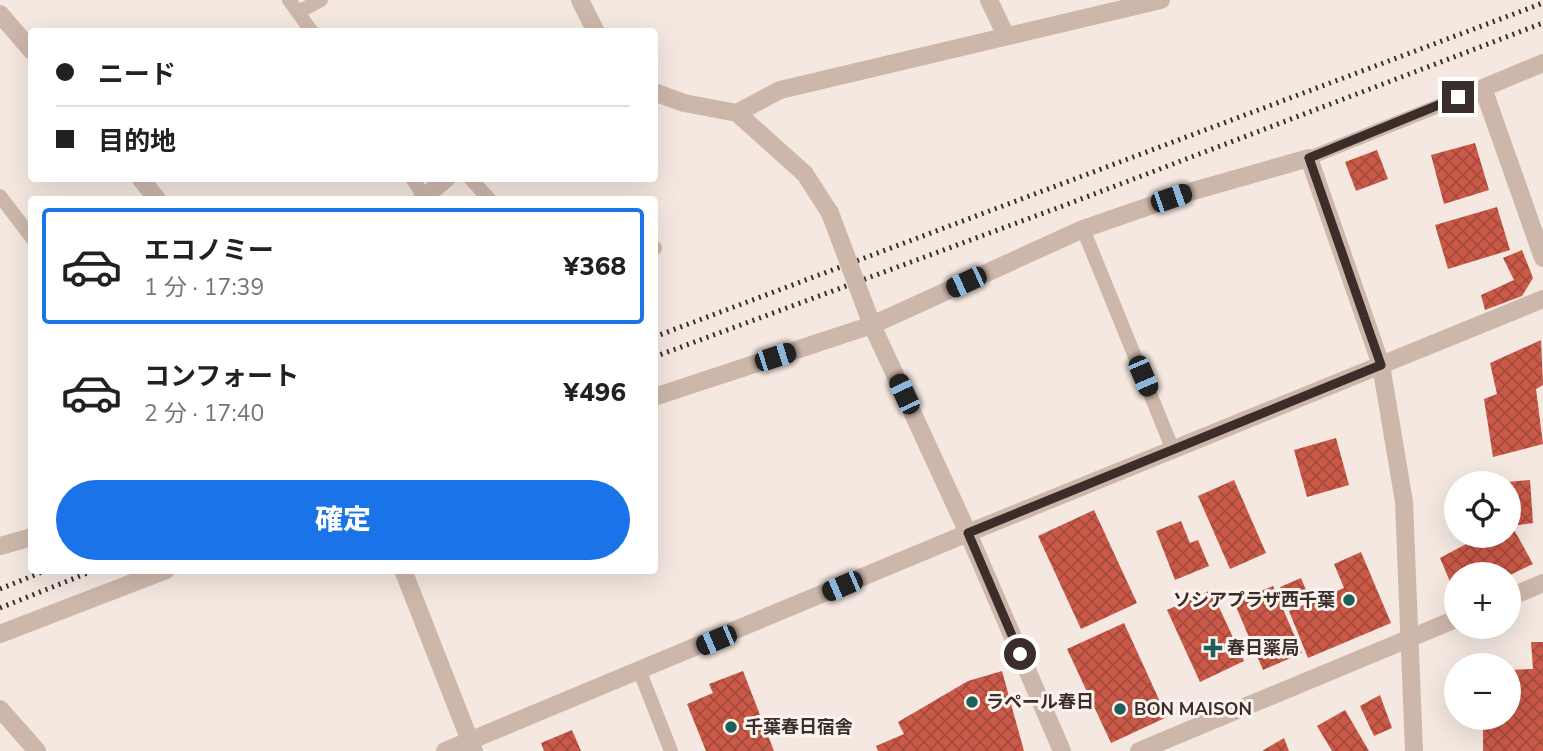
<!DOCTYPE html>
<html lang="ja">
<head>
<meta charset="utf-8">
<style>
  body { margin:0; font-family:"Nunito Sans","Noto Sans JP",sans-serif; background:#f6f6f6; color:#202124; height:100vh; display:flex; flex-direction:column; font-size:26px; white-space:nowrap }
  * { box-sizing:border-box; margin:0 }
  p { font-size:23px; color:#757577 }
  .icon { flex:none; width:38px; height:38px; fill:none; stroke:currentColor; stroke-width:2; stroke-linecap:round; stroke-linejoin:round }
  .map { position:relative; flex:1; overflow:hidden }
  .side { position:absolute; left:28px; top:196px; width:630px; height:378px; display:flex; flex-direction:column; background:#fff; border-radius:7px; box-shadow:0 7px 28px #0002 }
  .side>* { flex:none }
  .hud { position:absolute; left:28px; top:28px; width:630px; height:154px; border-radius:7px; box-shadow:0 7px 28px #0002; display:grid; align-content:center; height:154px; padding:0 28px; background:#fff }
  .fabs { position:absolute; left:1444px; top:471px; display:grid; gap:14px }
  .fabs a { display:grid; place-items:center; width:77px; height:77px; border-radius:50%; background:#fff; box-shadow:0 7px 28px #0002; font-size:35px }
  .end { position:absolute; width:32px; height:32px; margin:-16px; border:9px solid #3b2e2a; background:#fff; box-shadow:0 0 0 4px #fff }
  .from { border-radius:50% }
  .car { position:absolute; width:21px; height:42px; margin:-21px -10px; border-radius:9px; box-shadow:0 0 5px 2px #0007; background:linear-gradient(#222 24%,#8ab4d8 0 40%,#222 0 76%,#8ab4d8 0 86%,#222 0) }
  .hud b { display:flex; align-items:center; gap:24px; height:66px; font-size:26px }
  .hud b+b { border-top:2px solid #e0e0e0 }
  .hud i { width:18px; height:18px; background:#202124 }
  ul { padding:12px 0 0; list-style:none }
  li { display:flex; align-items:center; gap:21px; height:116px; margin:0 14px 10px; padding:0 14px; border:4px solid transparent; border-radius:7px }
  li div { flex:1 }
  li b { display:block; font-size:26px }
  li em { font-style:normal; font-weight:800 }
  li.on { border-color:#1a73e8 }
  li>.icon { width:63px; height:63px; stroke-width:1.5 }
  .primary-button { display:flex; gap:14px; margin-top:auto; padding:14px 28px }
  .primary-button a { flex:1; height:80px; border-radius:42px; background:#1a73e8; color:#fff; font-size:28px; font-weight:800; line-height:80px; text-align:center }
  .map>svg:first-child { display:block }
  .building { fill:url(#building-cross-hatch) }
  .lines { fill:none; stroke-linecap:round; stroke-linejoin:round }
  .service { stroke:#cdb7ab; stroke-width:14 }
  .minor { stroke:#cdb7ab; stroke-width:18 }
  .tertiary { stroke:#cdb7ab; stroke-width:18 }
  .rail { stroke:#3b2e2a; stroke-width:5; stroke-dasharray:2 5; stroke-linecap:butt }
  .pedestrian-bridge { stroke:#cdb7ab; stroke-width:18 }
  .route { stroke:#3b2e2a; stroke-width:9 }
  .poi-dot { fill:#1e5e5b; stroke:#fbf3ed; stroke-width:2.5 }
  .labels { text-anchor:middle; stroke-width:6; stroke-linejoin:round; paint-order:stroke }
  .poi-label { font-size:18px; font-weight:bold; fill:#3b2e2a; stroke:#fbf3ed; text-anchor:start }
</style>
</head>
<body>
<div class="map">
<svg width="1543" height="751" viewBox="0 0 1543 751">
  <defs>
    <pattern id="building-cross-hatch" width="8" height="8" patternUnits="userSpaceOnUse" patternTransform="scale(1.75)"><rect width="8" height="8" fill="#ca5948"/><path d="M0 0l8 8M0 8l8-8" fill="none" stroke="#a54a3c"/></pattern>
  </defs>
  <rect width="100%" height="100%" fill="#f4e8e0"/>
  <path class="building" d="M 1475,143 L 1489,190 L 1444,204 L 1431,155 Z
    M 1377,150 L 1388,179 L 1356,191 L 1345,162 Z
    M 1497,207 L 1510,250 L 1448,269 L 1435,225 Z
    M 1522,250 L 1533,278 L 1522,296 L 1485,310 L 1481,295 L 1514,280 L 1503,258 Z
    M 1541,340 L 1543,385 L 1536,389 L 1543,444 L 1493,457 L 1484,399 L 1497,394 L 1490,363 Z
    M 1336,438 L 1349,485 L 1307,497 L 1294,450 Z
    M 1234,480 L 1266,553 L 1230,569 L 1198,496 Z
    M 1530,480 L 1533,523 L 1512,526 L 1533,564 L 1508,576 L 1456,574 L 1456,596 L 1440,558 L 1481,536 L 1508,536 L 1508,482 Z
    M 1094,510 L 1137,603 L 1081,629 L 1038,536 Z
    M 1181,521 L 1190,543 L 1198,540 L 1209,566 L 1175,580 L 1156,531 Z
    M 1361,552 L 1391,623 L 1308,658 L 1289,611 L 1344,588 L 1334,564 Z
    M 1301,578 L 1309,597 L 1288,606 L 1280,587 Z
    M 1273,586 L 1302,653 L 1263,670 L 1234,602 Z
    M 1211,590 L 1244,661 L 1200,682 L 1167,610 Z
    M 1124,623 L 1167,717 L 1111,743 L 1067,649 Z
    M 1531,642 L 1543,642 L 1543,751 L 1483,751 L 1483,727 L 1493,727 L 1492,718 L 1508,718 L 1508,670 L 1533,669 Z
    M 743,671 L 774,751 L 706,751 L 687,704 L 713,693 L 709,684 Z
    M 1002,671 L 1024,751 L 878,751 L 876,746 L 904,734 L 898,722 L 968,681 Z
    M 1380,695 L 1392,728 L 1374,736 L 1360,706 Z
    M 1345,710 L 1369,751 L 1332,751 L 1317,726 Z
    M 572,730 L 581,751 L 544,751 L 541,743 Z
    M 1284,738 L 1289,751 L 1262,751 Z"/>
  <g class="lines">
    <path class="service" d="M 289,0 L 312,32
      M 298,12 L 321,0
      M 1309,158 L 1483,88
      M 412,178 L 424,196
      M 470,178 L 490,200
      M 0,196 L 32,238
      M 1083,229 L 1173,450
      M 654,248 L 655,248
      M 640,672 L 671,751"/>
    <path class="minor" d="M 580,0 L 596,32
      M 989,0 L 1006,36
      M 0,14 L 32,51
      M 1543,63 L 1483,88 L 1543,258
      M 654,92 L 684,103 L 737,113 L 805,174 L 830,213
      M 737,113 L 780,90 L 1161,0
      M 140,178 L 158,200
      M 421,200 L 447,178
      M 872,325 L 968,533 L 1062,751
      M 654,397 L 872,325 L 1083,229 L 1193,191 L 1309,158 L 1381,365 L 1404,502 L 1414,751
      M 0,546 L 32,537
      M 403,570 L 474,751
      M 0,634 L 166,570
      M 0,709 L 37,751
      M 445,751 L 968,533 L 1543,299"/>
    <path class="tertiary" d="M 1508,598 L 1543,583
      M 1139,751 L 1456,619"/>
    <path class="rail" d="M 654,337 L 1543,3
      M 654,357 L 1068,204 L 1543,23
      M 0,589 L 47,570
      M 0,608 L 95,570"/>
    <path class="pedestrian-bridge" d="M 830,213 L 872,325"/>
  </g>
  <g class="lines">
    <path class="route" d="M 1020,654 L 968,533 L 1381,365 L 1309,158 L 1458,97"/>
  </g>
  <g class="poi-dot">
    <circle cx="1349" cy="600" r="7"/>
    <path d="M1209.5 637.5h7v7h7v7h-7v7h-7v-7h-7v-7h7z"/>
    <circle cx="972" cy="702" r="7"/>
    <circle cx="1120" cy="709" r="7"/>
    <circle cx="731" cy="727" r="7"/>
  </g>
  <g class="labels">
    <g class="poi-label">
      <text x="1335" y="606" text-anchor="end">ソシアプラザ西千葉</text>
      <text x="1227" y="654">春日薬局</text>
      <text x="986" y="708">ラペール春日</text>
      <text x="1134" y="715">BON MAISON</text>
      <text x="745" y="733">千葉春日宿舎</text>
    </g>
  </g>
</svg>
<div class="fabs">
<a><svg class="icon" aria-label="locate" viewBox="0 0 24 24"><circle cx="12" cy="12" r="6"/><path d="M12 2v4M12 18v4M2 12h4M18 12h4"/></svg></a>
<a>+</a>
<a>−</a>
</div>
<i class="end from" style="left:1020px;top:654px"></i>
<i class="end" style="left:1458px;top:97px"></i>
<i class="car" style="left:1171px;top:198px;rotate:71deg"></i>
<i class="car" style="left:966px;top:282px;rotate:245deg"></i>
<i class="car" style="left:775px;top:357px;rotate:72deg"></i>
<i class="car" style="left:1143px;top:376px;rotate:157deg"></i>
<i class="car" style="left:904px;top:394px;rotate:335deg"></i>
<i class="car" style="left:842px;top:586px;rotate:247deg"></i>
<i class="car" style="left:716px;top:640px;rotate:247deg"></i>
<div class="hud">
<b><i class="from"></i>ニード</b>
<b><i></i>目的地</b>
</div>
<section class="side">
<ul>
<li class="on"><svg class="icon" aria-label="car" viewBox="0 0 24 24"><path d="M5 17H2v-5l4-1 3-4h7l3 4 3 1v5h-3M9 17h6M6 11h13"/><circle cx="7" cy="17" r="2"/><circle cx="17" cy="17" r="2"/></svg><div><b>エコノミー</b><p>1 分 · 17:39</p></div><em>¥368</em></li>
<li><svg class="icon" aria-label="car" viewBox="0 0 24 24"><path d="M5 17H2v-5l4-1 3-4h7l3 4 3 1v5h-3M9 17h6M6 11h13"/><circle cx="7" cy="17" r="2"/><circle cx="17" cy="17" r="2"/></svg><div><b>コンフォート</b><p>2 分 · 17:40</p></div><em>¥496</em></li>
</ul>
<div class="primary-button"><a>確定</a></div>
</section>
</div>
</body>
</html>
